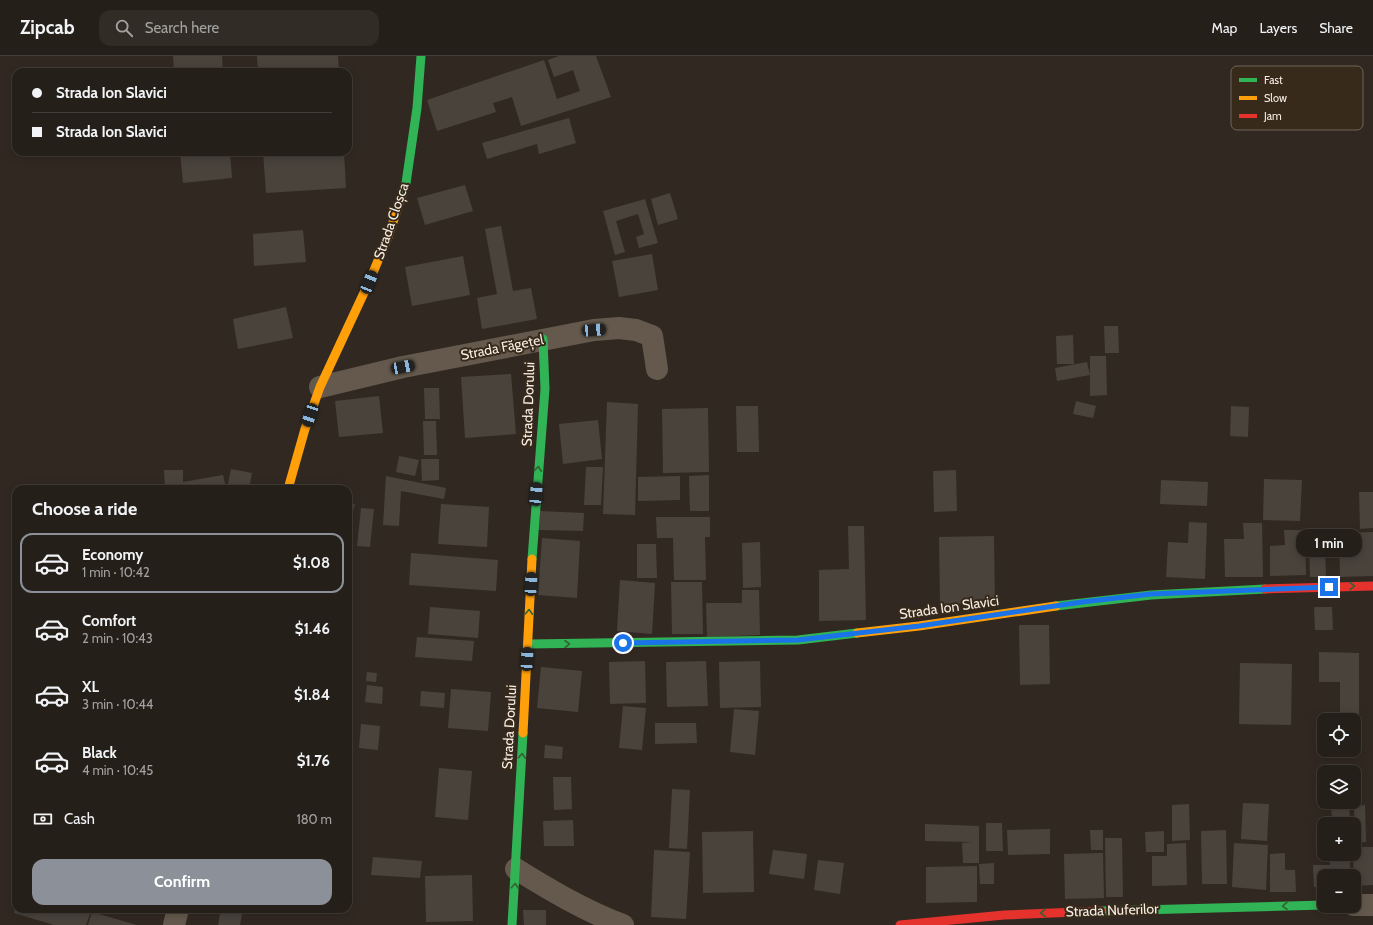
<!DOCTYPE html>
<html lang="en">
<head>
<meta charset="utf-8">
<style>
  body { margin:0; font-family:Cabin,sans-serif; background:#312c26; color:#f1f3f6; height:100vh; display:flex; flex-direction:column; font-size:15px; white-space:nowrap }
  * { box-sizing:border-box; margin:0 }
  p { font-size:13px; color:#a3a2a2 }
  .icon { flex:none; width:22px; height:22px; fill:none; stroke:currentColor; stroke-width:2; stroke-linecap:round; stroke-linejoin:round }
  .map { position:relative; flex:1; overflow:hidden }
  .details { position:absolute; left:12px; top:429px; width:340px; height:428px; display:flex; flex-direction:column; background:#251f19; border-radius:12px; box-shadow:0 2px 10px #0003,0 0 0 1px #423d38 }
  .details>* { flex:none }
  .guide { position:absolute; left:12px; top:12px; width:340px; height:88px; border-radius:12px; box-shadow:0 2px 10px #0003,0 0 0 1px #423d38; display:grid; align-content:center; height:88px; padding:0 20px; background:#251f19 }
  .buttons { position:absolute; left:1317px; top:657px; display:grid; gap:8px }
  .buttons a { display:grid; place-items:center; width:44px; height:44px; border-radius:8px; background:#251f19; box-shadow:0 2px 10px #0003,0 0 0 1px #423d38; font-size:20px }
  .end { position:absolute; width:18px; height:18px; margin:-9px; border:5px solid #1a73e8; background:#fff; box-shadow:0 0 0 2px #fff }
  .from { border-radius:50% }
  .bubble { position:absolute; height:28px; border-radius:12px; background:#251f19; box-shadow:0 2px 10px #0003,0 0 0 1px #423d38; font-size:13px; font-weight:700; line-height:28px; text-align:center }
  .car { position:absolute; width:12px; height:24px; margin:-12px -6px; border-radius:5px; box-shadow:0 0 3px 1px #0007; background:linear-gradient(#222 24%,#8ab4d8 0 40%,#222 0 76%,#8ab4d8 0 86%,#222 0) }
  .guide b { display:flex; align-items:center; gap:14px; height:38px; font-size:15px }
  .guide b+b { border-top:1px solid #423d38 }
  .guide i { width:10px; height:10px; background:#f1f3f6 }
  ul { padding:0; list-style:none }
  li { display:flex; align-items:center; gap:12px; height:60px; margin:0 8px 6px; padding:0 12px; border:2px solid transparent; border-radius:12px }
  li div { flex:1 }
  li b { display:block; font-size:15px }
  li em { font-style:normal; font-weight:700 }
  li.active { border-color:#8c9099 }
  li>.icon { width:36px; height:36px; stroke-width:1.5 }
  h2 { padding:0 20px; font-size:18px; line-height:48px }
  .pay { display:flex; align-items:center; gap:10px; height:44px; padding:0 20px; font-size:15px }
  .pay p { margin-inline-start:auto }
  .cta { display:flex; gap:8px; margin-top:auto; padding:8px 20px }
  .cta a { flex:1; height:46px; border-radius:12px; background:#8c9099; color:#fff; font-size:16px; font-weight:700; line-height:46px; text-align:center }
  header { display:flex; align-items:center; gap:24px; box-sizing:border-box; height:56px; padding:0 20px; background:#251f19; border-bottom:1px solid #423d38 }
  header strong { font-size:19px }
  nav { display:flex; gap:22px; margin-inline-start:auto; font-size:14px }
  .search { width:280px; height:36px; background:#312c26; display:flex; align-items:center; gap:10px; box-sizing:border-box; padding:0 14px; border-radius:12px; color:#a3a2a2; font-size:15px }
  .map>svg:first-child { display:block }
  .building { fill:#49433c }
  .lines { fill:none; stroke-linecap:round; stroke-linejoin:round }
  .street { stroke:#64594c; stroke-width:22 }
  .fast { stroke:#30b455; stroke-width:9 }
  .slow { stroke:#ff9f0a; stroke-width:9 }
  .jam { stroke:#e5322d; stroke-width:9 }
  .oneway { stroke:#346132 }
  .route { stroke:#1a73e8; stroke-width:5 }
  .labels { text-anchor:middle; stroke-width:4; stroke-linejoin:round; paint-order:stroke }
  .street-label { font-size:14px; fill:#f7eee5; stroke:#372a1b }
  .key { fill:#372a1b; stroke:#716558; stroke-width:1 }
  .key-label { font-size:11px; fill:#f7eee5 }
</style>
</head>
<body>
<header>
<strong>Zipcab</strong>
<div class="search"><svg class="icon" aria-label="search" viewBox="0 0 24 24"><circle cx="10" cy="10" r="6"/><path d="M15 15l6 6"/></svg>Search here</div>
<nav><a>Map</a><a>Layers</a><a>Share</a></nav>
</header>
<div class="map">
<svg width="1373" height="869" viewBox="0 0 1373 869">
  <rect width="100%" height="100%" fill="#312921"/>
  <path class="building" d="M 173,0 L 222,0 L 223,16 L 174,16 Z
    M 257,0 L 338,0 L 339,16 L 258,16 Z
    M 559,0 L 596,0 L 611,41 L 521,70 L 512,41 L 493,47 L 496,56 L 437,75 L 427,44 L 544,4 L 557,43 L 580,35 L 573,14 L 554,21 L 548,4 Z
    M 569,62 L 576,87 L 539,98 L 537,88 L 487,103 L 482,87 Z
    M 180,96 L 230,96 L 232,122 L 183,127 Z
    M 263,96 L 344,96 L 346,132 L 266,137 Z
    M 465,129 L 473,155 L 425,169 L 417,142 Z
    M 670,137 L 678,163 L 658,169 L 651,143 Z
    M 645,143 L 658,187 L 639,192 L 636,181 L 644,178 L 638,158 L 616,165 L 625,196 L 615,199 L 603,155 Z
    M 501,170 L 513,235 L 531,232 L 537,263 L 482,273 L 477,242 L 497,238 L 485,173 Z
    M 303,174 L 306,206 L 254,210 L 253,178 Z
    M 652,198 L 658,234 L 619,241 L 612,205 Z
    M 463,200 L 470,239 L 412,250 L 405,211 Z
    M 286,251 L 293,282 L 238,293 L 233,263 Z
    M 1104,270 L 1118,270 L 1119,297 L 1105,297 Z
    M 1073,279 L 1074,308 L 1057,308 L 1056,280 Z
    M 1090,300 L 1106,300 L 1107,339 L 1090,340 Z
    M 1087,306 L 1090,319 L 1057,325 L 1055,312 Z
    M 511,318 L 516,378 L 465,382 L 461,321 Z
    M 424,332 L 439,332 L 440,363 L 425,363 Z
    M 379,340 L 383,377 L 339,381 L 335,345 Z
    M 1076,345 L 1096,350 L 1093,362 L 1073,358 Z
    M 607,346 L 638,348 L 635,459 L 603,458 Z
    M 736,350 L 758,350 L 759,396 L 737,396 Z
    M 1231,350 L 1249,351 L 1248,381 L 1230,380 Z
    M 708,352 L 709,416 L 663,417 L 662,353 Z
    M 598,364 L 602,403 L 563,408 L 559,368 Z
    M 423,365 L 436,365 L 437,399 L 424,399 Z
    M 399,400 L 419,404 L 415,420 L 396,416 Z
    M 421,403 L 439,403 L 439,424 L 422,425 Z
    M 586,411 L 603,411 L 601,449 L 584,449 Z
    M 231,413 L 252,417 L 249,433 L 227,433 Z
    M 164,414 L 183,414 L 183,426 L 223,419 L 226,432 L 165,433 Z
    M 956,414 L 957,455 L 934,456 L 933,415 Z
    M 709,419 L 709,455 L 690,455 L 689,420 Z
    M 386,420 L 446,432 L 444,443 L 401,435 L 399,470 L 383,469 Z
    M 680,420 L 680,444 L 638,445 L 638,421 Z
    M 1264,423 L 1302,424 L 1300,465 L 1263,464 Z
    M 1161,424 L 1208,426 L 1207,450 L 1160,448 Z
    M 1359,436 L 1373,436 L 1373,472 L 1360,473 Z
    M 348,446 L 355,448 L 351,462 L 348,461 Z
    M 441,448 L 489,451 L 487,491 L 438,488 Z
    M 361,452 L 374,453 L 370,491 L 357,490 Z
    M 540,455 L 584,457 L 583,475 L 539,474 Z
    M 656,461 L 710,461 L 710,481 L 705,481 L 706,524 L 674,524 L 673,482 L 657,482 Z
    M 1189,466 L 1207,467 L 1205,523 L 1166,521 L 1168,486 L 1188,487 Z
    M 1243,467 L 1262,467 L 1263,521 L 1225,521 L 1224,483 L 1244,483 Z
    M 848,470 L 864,470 L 866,564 L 819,565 L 819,514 L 849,513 Z
    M 1284,474 L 1305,474 L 1306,519 L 1270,520 L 1270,490 L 1285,489 Z
    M 1373,476 L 1373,520 L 1340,521 L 1339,477 Z
    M 994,480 L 995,547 L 940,548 L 939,481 Z
    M 542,482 L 580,485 L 577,542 L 538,539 Z
    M 760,486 L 761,531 L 743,532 L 742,487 Z
    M 637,488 L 656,488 L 657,522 L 637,522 Z
    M 1325,491 L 1326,521 L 1310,521 L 1309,492 Z
    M 411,497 L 498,504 L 496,535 L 409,529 Z
    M 620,524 L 655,527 L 652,578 L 617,575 Z
    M 671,526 L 702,526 L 703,578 L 672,578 Z
    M 742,534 L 759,534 L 760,579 L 707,581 L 706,547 L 742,547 Z
    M 430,551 L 480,555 L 478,582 L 428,578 Z
    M 1314,551 L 1332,551 L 1333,574 L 1315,574 Z
    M 1019,569 L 1049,569 L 1050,628 L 1020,629 Z
    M 417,581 L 474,585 L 472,605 L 415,601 Z
    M 1319,596 L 1359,597 L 1359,667 L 1354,667 L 1354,664 L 1340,664 L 1340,626 L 1319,626 Z
    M 645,605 L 646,647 L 610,648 L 609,606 Z
    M 706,605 L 708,650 L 667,651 L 666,606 Z
    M 760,605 L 761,651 L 720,652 L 719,606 Z
    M 1240,607 L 1292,608 L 1291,669 L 1239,668 Z
    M 541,611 L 582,615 L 578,656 L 537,652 Z
    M 367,616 L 377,617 L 376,626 L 366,625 Z
    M 367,629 L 383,631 L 382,648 L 365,646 Z
    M 451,633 L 491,636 L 488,675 L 448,672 Z
    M 421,635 L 445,637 L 444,652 L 420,650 Z
    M 623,650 L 646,652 L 642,694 L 619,692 Z
    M 734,653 L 759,655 L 755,699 L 730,696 Z
    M 655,667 L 696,667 L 697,687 L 655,688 Z
    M 361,668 L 380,670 L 378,694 L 359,692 Z
    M 545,689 L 563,691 L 562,703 L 544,702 Z
    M 439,712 L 472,715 L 468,764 L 435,761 Z
    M 553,721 L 571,721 L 572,753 L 554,754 Z
    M 672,733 L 690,734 L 687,793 L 669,792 Z
    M 1331,746 L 1349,746 L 1350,766 L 1332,766 Z
    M 1243,747 L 1269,748 L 1267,785 L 1241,783 Z
    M 1189,748 L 1190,784 L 1172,785 L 1172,749 Z
    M 1365,749 L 1366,786 L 1355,786 L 1354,750 Z
    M 573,764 L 574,790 L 544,790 L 543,765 Z
    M 986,767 L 1002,767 L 1003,795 L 986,795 Z
    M 925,768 L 979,770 L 979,807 L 963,807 L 962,787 L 972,786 L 925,785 Z
    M 1050,773 L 1050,798 L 1008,799 L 1007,774 Z
    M 1090,774 L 1103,774 L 1103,794 L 1091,794 Z
    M 1226,774 L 1227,828 L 1202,828 L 1201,775 Z
    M 753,775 L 754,836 L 703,837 L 702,776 Z
    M 1164,775 L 1164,796 L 1146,796 L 1145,776 Z
    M 1105,782 L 1122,782 L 1123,841 L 1106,841 Z
    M 1186,787 L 1187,829 L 1152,830 L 1152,800 L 1167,800 L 1167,788 Z
    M 1234,787 L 1268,789 L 1266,834 L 1232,831 Z
    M 1354,791 L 1373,791 L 1373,829 L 1354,830 L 1353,798 L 1354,798 Z
    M 654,794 L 690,796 L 686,863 L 651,861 Z
    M 773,794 L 807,798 L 804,823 L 769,818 Z
    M 1103,797 L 1104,842 L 1065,843 L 1064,798 Z
    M 1285,797 L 1285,814 L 1295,814 L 1296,836 L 1270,836 L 1270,798 Z
    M 1330,798 L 1350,798 L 1350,820 L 1324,820 L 1324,831 L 1314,831 L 1313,809 L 1330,809 Z
    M 373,801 L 422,805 L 420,822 L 371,819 Z
    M 818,804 L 844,807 L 840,838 L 814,834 Z
    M 994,807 L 994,828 L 980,828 L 979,808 Z
    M 977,810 L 977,846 L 926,847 L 926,811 Z
    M 472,819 L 473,865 L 426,866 L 425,820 Z
    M 15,853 L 74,853 L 90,858 L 86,869 L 54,869 L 14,857 Z
    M 221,853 L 243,853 L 240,869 L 218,869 Z
    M 523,854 L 546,854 L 546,869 L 524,869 Z
    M 92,856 L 137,869 L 88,869 Z"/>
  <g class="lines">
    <path class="street" d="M 320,331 L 403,311 L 594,274 L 619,272 L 636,274 L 652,280 L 657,313
      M 516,813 C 550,834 585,855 623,869
      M 1354,849 L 1373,849
      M 174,869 L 178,853"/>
    <path class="fast" d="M 397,154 L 406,127 L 417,52 L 421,0
      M 532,503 L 545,333 L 543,283
      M 1056,550 L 1151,539 L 1265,533
      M 528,588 L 798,584 L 857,577
      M 1101,855 L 1324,849
      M 512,869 L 523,677"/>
    <path class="slow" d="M 288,433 L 305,373 L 320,331 L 369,226 L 388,181 L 397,154
      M 857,577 L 919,570 L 1056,550
      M 523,677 L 532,503"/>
    <path class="jam" d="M 1265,533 L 1373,530
      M 900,869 L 1004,859 L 1101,855"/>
  </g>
  <defs><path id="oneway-chevron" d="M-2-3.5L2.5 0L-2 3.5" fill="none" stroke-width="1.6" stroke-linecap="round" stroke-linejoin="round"/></defs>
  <g class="oneway">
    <use href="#oneway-chevron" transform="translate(538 413) rotate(-85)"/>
    <use href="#oneway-chevron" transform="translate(1352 530) rotate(-2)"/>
    <use href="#oneway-chevron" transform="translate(529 556) rotate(-87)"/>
    <use href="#oneway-chevron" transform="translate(567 588) rotate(-1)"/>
    <use href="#oneway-chevron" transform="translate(522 700) rotate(-87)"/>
    <use href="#oneway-chevron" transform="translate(515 830) rotate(-86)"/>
    <use href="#oneway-chevron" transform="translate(1285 850) rotate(179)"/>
    <use href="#oneway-chevron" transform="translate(1043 857) rotate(177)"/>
  </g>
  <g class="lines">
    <path class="route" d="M 623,587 L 798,584 L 919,570 L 1082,546 L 1151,538 L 1329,531"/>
  </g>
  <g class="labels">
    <g class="street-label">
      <text transform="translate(391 165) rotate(-71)" y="5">Strada Cloșca</text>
      <text transform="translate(502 291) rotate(-11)" y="5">Strada Făgețel</text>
      <text transform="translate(528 348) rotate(-88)" y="5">Strada Dorului</text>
      <text transform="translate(949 551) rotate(-8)" y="5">Strada Ion Slavici</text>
      <text transform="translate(509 671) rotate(-87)" y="5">Strada Dorului</text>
      <text transform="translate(1112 854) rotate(-2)" y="5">Strada Nuferilor</text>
    </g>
  </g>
  <rect x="1231" y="10" width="132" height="64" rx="6" class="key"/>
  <rect x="1239" y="22" width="18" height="4" fill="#30b455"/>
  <rect x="1239" y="40" width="18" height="4" fill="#ff9f0a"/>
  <rect x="1239" y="58" width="18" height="4" fill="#e5322d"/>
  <g class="key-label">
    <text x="1264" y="28">Fast</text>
    <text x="1264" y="46">Slow</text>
    <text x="1264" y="64">Jam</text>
  </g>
</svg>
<div class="buttons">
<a><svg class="icon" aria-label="locate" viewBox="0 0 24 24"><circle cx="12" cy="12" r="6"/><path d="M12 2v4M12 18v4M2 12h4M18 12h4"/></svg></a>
<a><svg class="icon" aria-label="layers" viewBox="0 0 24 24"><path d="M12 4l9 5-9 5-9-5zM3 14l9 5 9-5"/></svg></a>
<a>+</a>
<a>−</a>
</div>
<i class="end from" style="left:623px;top:587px"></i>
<i class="end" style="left:1329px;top:531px"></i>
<div class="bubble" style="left:1296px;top:473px;width:66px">1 min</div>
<i class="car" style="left:369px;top:226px;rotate:22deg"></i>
<i class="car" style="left:594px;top:274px;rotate:86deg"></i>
<i class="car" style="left:403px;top:311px;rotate:79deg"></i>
<i class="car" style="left:310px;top:359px;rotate:199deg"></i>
<i class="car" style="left:536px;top:438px;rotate:5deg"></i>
<i class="car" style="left:531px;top:528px;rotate:3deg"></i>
<i class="car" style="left:527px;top:603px;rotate:3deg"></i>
<div class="guide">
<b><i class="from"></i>Strada Ion Slavici</b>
<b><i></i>Strada Ion Slavici</b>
</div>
<section class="details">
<h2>Choose a ride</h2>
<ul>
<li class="active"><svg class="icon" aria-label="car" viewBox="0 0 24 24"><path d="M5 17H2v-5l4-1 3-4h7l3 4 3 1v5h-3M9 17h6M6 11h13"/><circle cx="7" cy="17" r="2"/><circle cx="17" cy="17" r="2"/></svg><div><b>Economy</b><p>1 min · 10:42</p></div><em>$1.08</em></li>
<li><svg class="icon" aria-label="car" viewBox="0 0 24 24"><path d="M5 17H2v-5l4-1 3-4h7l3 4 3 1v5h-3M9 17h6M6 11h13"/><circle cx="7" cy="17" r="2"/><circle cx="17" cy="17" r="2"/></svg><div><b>Comfort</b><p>2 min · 10:43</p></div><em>$1.46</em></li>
<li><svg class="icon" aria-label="car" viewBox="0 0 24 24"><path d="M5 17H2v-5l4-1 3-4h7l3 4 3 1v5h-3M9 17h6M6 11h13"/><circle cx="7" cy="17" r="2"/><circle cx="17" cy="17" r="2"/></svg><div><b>XL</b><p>3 min · 10:44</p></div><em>$1.84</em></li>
<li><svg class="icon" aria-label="car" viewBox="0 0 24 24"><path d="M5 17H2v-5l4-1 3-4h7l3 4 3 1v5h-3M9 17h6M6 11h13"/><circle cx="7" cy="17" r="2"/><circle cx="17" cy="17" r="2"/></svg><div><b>Black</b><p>4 min · 10:45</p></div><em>$1.76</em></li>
</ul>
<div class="pay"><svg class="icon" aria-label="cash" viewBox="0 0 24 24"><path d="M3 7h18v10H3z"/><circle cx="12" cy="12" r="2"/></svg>Cash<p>180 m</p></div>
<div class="cta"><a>Confirm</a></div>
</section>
</div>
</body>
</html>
